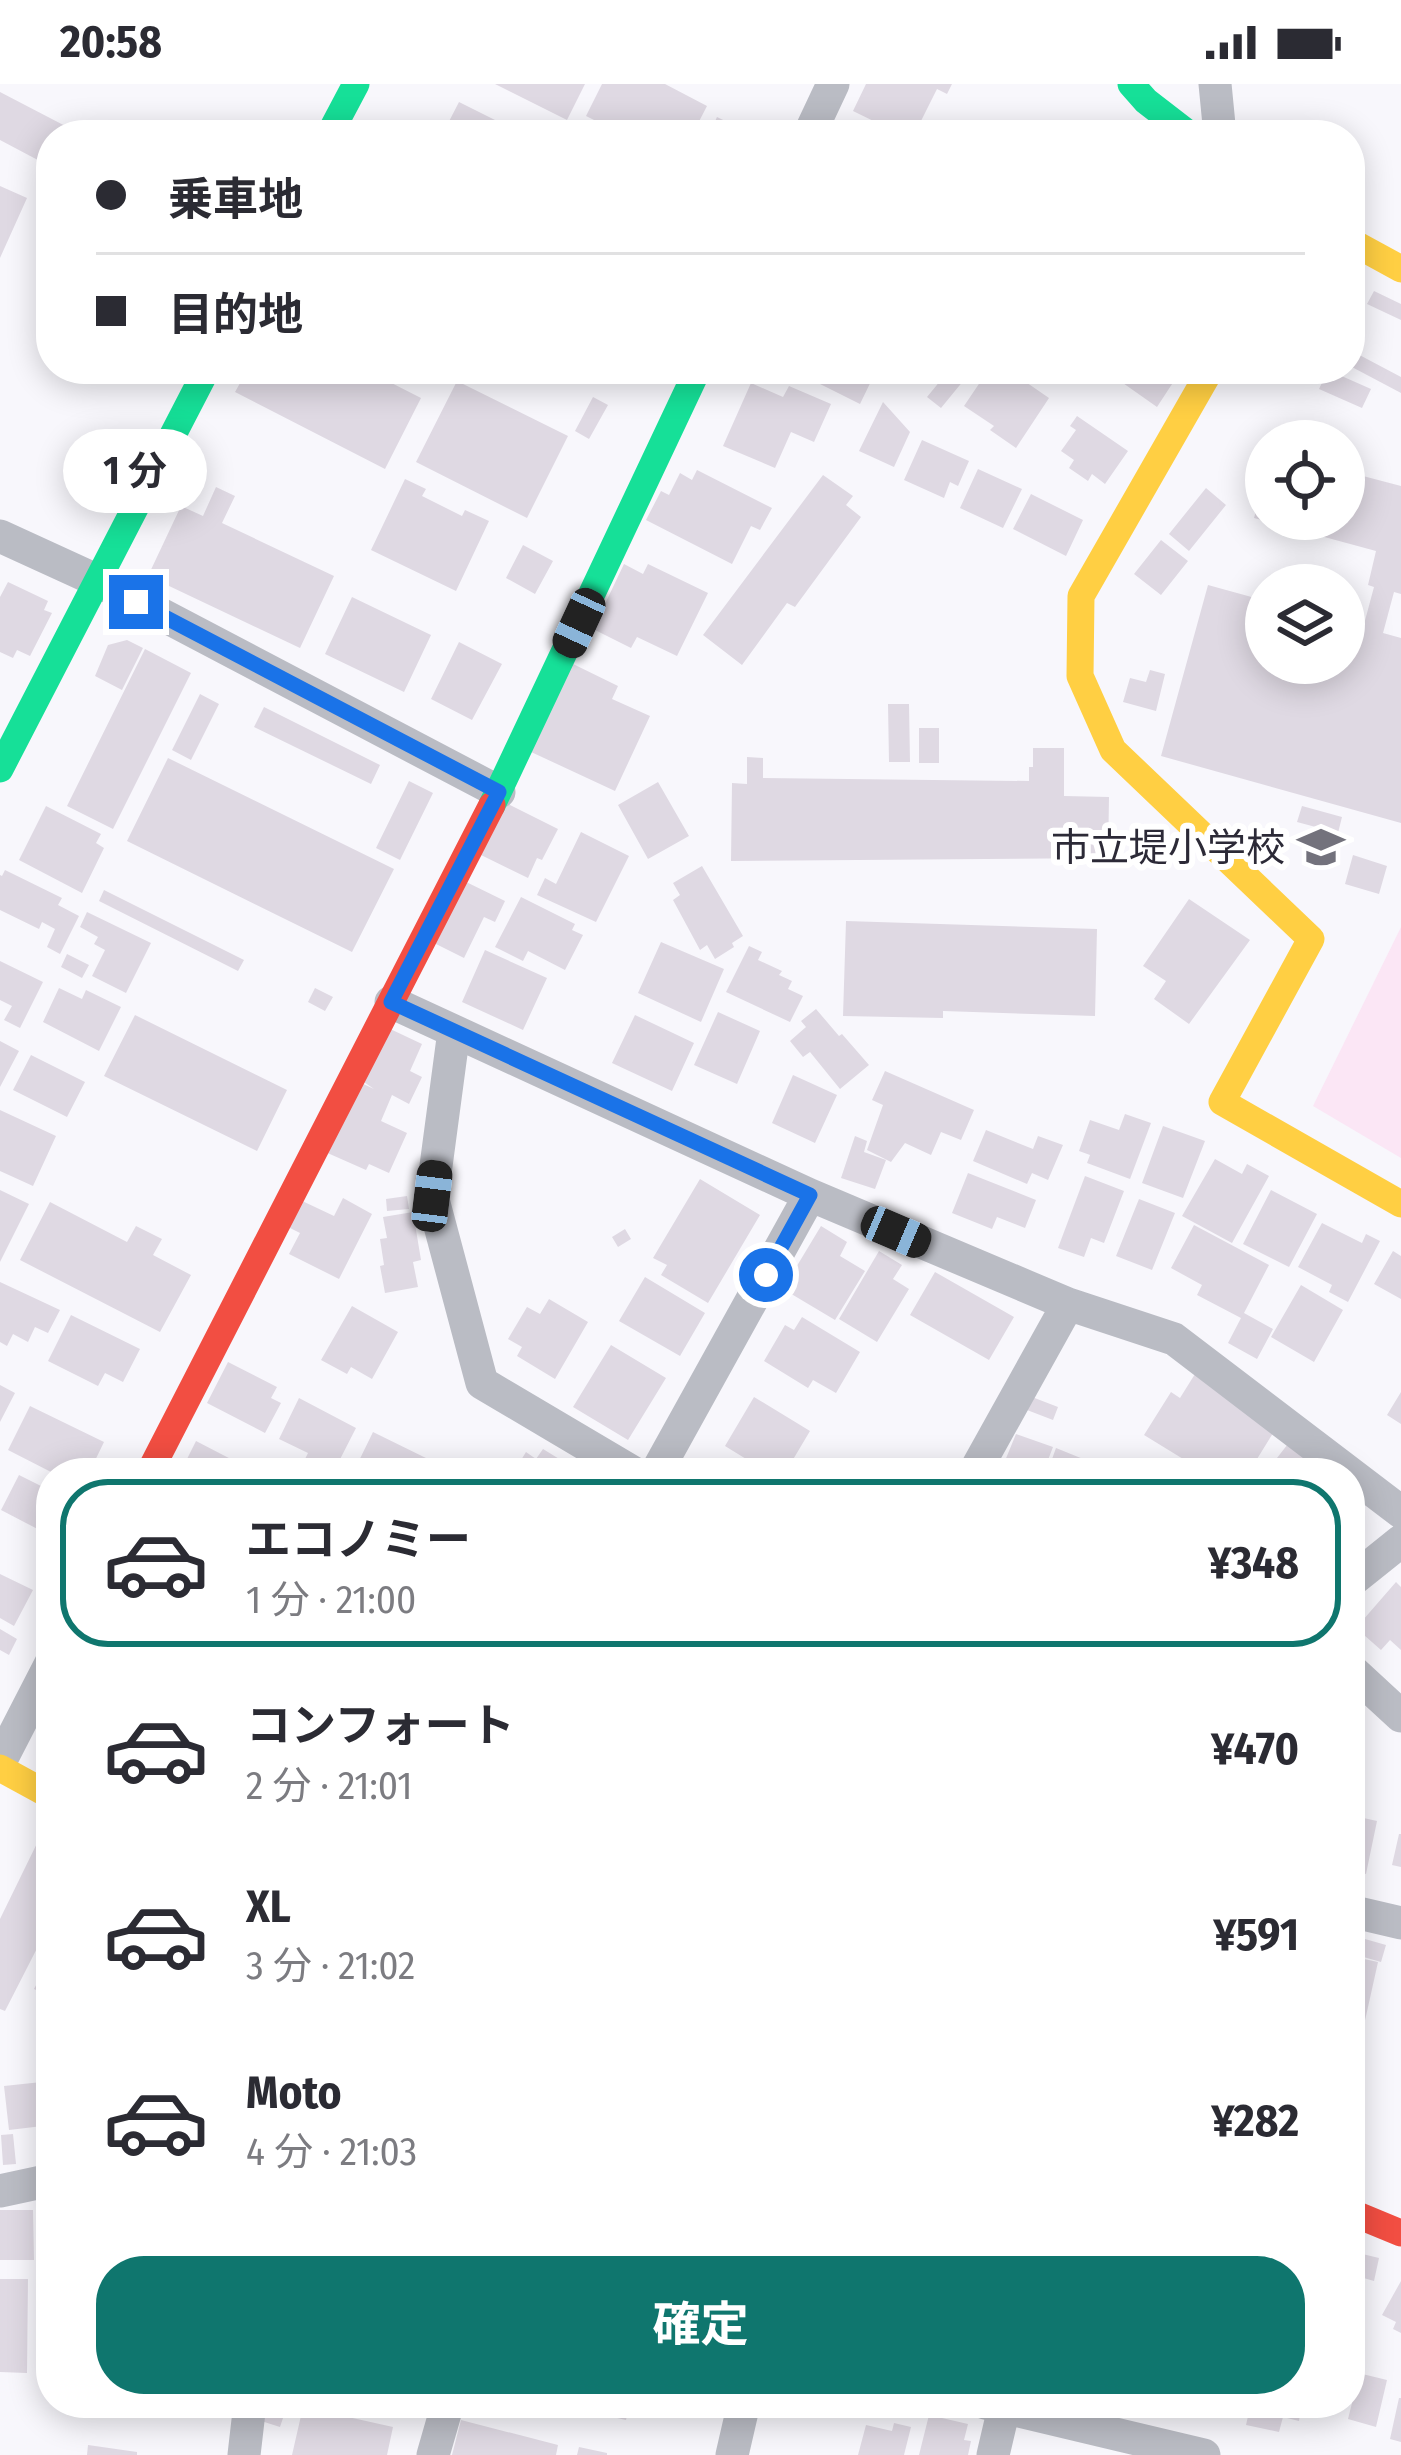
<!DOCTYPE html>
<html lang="ja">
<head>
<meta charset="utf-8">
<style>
  body { margin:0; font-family:"Fira Sans Condensed","Noto Sans JP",sans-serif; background:#f7f7f7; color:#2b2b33; height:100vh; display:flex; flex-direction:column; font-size:45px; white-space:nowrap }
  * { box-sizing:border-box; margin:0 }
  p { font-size:39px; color:#7c7c81 }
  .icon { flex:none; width:66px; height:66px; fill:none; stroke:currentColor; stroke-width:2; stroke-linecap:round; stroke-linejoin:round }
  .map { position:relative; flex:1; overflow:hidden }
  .drawer { position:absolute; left:36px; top:1374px; width:1329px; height:960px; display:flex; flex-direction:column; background:#fff; border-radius:48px; box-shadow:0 6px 30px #0003 }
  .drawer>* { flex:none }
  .guide { position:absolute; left:36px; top:36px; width:1329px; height:264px; border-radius:48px; box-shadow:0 6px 30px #0003; display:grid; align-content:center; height:264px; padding:0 60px; background:#fff }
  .controls { position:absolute; left:1245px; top:336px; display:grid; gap:24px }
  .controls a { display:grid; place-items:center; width:120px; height:120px; border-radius:50%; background:#fff; box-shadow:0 6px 30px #0003; font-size:60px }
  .end { position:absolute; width:54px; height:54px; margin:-27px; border:15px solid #1a73e8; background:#fff; box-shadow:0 0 0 6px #fff }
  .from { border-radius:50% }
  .bubble { position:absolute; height:84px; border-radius:42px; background:#fff; box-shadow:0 6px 30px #0003; font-size:39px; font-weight:700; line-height:84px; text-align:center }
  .car { position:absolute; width:36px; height:72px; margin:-36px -18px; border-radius:15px; box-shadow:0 0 9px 3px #0007; background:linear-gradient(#222 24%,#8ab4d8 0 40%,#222 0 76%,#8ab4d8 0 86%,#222 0) }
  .guide b { display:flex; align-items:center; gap:42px; height:114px; font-size:45px }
  .guide b+b { border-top:3px solid #e1e1e2 }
  .guide i { width:30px; height:30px; background:#2b2b33 }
  ul { padding:21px 0 0; list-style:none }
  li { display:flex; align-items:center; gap:36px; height:168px; margin:0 24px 18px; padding:0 36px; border:6px solid transparent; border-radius:48px }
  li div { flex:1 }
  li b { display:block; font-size:45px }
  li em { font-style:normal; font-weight:700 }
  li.selected { border-color:#0f766e }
  li>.icon { width:108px; height:108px; stroke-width:1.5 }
  .action { display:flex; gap:24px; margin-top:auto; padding:24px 60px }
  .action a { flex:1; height:138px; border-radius:48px; background:#0f766e; color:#fff; font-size:48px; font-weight:700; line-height:138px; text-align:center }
  .status { display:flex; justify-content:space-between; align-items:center; height:84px; padding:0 60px; background:#fff; direction:ltr }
  .status svg { height:33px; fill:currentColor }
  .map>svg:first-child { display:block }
  .pitch { fill:#fbe6f5 }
  .building { fill:#dfd9e3 }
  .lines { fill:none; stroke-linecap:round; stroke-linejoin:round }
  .street { stroke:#babcc4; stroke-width:33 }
  .fast { stroke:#16e098; stroke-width:27 }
  .slow { stroke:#ffcf43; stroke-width:27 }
  .jam { stroke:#f24e42; stroke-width:27 }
  .route { stroke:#1a73e8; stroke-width:15 }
  .labels { text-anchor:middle; stroke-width:12; stroke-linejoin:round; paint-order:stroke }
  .poi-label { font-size:39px; fill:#2c2a37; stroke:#fff; text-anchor:end }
</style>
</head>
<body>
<div class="status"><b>20:58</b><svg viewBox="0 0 49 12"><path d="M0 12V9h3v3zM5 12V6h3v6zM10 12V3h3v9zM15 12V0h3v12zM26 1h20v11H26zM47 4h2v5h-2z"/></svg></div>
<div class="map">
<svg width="1401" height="2371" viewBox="0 0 1401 2371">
  <rect width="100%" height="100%" fill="#f8f7fc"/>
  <path class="pitch" d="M 1401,843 L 1401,1074 L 1313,1022 Z"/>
  <path class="building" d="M 495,0 L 585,0 L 567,36 Z
    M 602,0 L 665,0 L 707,22 L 692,51 L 680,46 L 678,51 L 624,51 L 586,32 Z
    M 866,0 L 952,0 L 947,10 L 937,5 L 914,51 L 902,51 L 853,27 Z
    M 0,8 L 73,46 L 71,51 L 51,51 L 51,83 L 0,56 Z
    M 459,18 L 525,51 L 442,51 Z
    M 717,33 L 754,51 L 709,51 Z
    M 0,102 L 27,114 L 0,174 Z
    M 1374,207 L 1401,220 L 1401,236 L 1367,220 Z
    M 1350,266 L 1401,293 L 1401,309 L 1350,282 Z
    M 248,285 L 364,285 L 421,314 L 385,385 L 235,308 Z
    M 808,285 L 877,285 L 860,320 L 804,292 Z
    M 950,285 L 973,285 L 941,324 L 927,313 Z
    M 989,285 L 1007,285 L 1049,314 L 1016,364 L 990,346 L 994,342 L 964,322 Z
    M 1103,285 L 1161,285 L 1174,297 L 1157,323 Z
    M 1328,286 L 1371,305 L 1362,324 L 1319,305 Z
    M 457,297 L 568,352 L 527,434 L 416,378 Z
    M 751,299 L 783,313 L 789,302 L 831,320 L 814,358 L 791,348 L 775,384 L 723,362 Z
    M 593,313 L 608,321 L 589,355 L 575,347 Z
    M 883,318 L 910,348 L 894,383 L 859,367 Z
    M 1077,332 L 1128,367 L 1105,400 L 1092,390 L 1088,397 L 1069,384 L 1074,376 L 1061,367 L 1076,346 L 1070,342 Z
    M 922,356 L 969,377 L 958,402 L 950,398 L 944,414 L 904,396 Z
    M 978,385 L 1022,405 L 1003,444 L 960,424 Z
    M 697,386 L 772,424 L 760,446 L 751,442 L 732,480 L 646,436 L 661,407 L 669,411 L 680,389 L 692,396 Z
    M 1344,387 L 1401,402 L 1401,510 L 1394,508 L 1383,549 L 1401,554 L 1401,739 L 1161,672 L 1208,501 L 1266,517 L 1266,579 L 1344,579 L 1344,539 L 1363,544 L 1374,503 L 1368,501 L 1376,467 L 1254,434 L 1265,395 L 1266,435 L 1344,435 Z
    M 823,391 L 853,412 L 846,421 L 861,433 L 795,523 L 787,519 L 742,581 L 703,551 Z
    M 405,395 L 426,405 L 422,412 L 462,432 L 465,426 L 489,437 L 456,507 L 371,466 Z
    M 216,403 L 235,412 L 222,439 L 334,492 L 300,564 L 148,492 L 181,422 L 203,432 Z
    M 1206,404 L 1226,421 L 1189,467 L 1169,450 Z
    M 1031,410 L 1083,436 L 1066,472 L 1013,445 Z
    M 1161,456 L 1188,477 L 1161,511 L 1134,490 Z
    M 523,461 L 553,477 L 535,510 L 506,494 Z
    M 624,480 L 643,490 L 648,480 L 708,509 L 677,572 L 637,553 L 631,564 L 593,545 Z
    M 8,498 L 48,517 L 44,526 L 52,529 L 30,572 L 17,566 L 13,574 L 0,568 L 0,513 Z
    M 352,513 L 431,551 L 404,608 L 325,570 Z
    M 127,556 L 143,564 L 122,606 L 95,592 L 108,561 Z
    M 459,558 L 502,580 L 472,636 L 431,615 Z
    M 145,565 L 191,589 L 113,745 L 67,722 Z
    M 571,579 L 618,602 L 612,615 L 650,632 L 615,707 L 529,667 Z
    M 1150,586 L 1165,590 L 1156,627 L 1123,618 L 1130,594 L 1146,598 Z
    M 200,610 L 219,620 L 191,676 L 172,666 Z
    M 888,620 L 909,620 L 910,678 L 889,678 Z
    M 264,623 L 380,681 L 371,700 L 254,643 Z
    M 919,644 L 939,644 L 939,679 L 919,679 Z
    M 1033,664 L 1064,664 L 1064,712 L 1109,713 L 1108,774 L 731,777 L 732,699 L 747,700 L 747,673 L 763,674 L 763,694 L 1029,697 L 1029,683 L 1033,683 Z
    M 168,674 L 394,785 L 352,868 L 127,757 Z
    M 409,697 L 433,709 L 400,776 L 376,764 Z
    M 658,698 L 689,752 L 648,775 L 618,721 Z
    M 506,719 L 558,745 L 542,776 L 537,774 L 528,794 L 481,771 Z
    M 46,722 L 101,750 L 96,759 L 104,764 L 82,809 L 19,776 Z
    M 1302,722 L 1342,733 L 1338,749 L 1297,738 Z
    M 581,748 L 629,772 L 596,838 L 537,811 L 545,794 L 556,800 Z
    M 1353,771 L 1387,782 L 1379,810 L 1345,800 Z
    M 702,782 L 743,852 L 732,859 L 734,863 L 715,875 L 707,861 L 700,866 L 673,816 L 680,811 L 673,799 Z
    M 5,786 L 62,814 L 58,821 L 79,832 L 60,870 L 47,863 L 55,845 L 42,838 L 39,845 L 0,826 L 0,791 L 2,792 Z
    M 456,793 L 505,817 L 495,838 L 484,833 L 464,874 L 426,855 Z
    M 104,806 L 244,876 L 238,887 L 99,817 Z
    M 521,813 L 575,840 L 572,846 L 583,851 L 565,886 L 528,867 L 523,877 L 495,863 Z
    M 1189,815 L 1250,856 L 1189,940 L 1154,915 L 1166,897 L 1143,882 Z
    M 87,828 L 151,859 L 126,909 L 92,892 L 105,866 L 94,860 L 98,853 L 80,843 Z
    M 846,837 L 1097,845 L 1095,932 L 943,927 L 943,934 L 843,932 Z
    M 661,858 L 724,885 L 701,938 L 638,909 Z
    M 749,862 L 762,868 L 758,876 L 782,887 L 779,891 L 792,897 L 788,905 L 803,912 L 790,938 L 726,908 Z
    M 485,866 L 547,894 L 523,946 L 462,918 Z
    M 67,870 L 89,881 L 82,894 L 61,883 Z
    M 0,877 L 43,898 L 20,944 L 4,936 L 12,922 L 0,916 Z
    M 59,904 L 82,915 L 86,906 L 121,923 L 99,967 L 43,938 Z
    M 315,904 L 333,913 L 325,927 L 308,918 Z
    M 816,925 L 839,952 L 842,950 L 869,981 L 840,1005 L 810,968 L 803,973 L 790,957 L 806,943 L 801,937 Z
    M 718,928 L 760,947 L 737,1000 L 694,981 Z
    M 135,931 L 287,1006 L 257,1067 L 104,992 Z
    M 635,931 L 694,959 L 672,1007 L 612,979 Z
    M 386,943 L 422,960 L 410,987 L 422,993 L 409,1020 L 392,1011 L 381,1037 L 407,1049 L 389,1089 L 369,1080 L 366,1086 L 323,1067 L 355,996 L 374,1005 L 361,996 Z
    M 0,957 L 19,967 L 0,1003 Z
    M 31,971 L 85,998 L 67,1033 L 13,1006 Z
    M 885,987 L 974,1026 L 961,1056 L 941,1048 L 931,1071 L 905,1059 L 891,1078 L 867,1066 L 883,1021 L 872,1016 Z
    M 793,991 L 837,1011 L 815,1059 L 772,1039 Z
    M 0,1026 L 56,1052 L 33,1102 L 0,1087 Z
    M 1125,1030 L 1151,1039 L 1130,1095 L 1087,1079 L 1090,1071 L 1079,1067 L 1090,1036 L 1119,1046 Z
    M 1163,1042 L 1205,1057 L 1183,1114 L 1142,1099 Z
    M 986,1046 L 1033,1065 L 1038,1052 L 1063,1061 L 1048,1096 L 1032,1089 L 1027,1100 L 973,1077 Z
    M 855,1052 L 867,1057 L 864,1068 L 886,1076 L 875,1105 L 841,1094 Z
    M 1215,1075 L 1242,1090 L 1247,1080 L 1269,1092 L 1232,1159 L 1182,1132 Z
    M 968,1089 L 1036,1116 L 1025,1144 L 997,1133 L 992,1145 L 952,1129 Z
    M 1085,1092 L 1124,1107 L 1104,1159 L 1091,1154 L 1084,1173 L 1058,1164 Z
    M 700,1095 L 760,1131 L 708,1219 L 661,1191 L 667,1181 L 653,1174 Z
    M 0,1106 L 29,1120 L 0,1178 Z
    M 1271,1106 L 1317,1130 L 1289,1183 L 1243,1160 Z
    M 407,1112 L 409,1125 L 387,1127 L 386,1115 Z
    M 343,1114 L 372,1130 L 339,1195 L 289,1170 L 300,1149 L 284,1141 L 298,1115 L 334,1132 Z
    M 1139,1115 L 1175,1129 L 1152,1186 L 1116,1172 Z
    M 50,1118 L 127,1158 L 136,1142 L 162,1155 L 153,1171 L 191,1191 L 160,1248 L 20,1176 Z
    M 413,1128 L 421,1176 L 413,1178 L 418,1203 L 385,1209 L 380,1182 L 384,1181 L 380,1155 L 387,1154 L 383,1133 Z
    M 1322,1139 L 1362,1159 L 1366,1150 L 1380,1157 L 1348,1218 L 1329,1208 L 1332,1201 L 1298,1183 Z
    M 1194,1141 L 1269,1181 L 1244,1229 L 1273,1245 L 1257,1275 L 1228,1259 L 1241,1234 L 1197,1211 L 1202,1201 L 1171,1184 Z
    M 821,1142 L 847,1158 L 840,1172 L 865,1187 L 835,1236 L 783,1205 Z
    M 625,1145 L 631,1155 L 618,1163 L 612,1153 Z
    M 879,1167 L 902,1181 L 893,1195 L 909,1205 L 877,1258 L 839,1235 Z
    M 1393,1167 L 1401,1172 L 1401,1215 L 1374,1200 Z
    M 935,1188 L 1014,1233 L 989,1276 L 910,1231 Z
    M 645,1193 L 705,1229 L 680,1272 L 619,1237 Z
    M 0,1198 L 60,1226 L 48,1249 L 35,1243 L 28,1258 L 13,1250 L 7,1262 L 0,1258 Z
    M 1301,1201 L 1343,1226 L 1314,1278 L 1271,1253 Z
    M 549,1215 L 588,1238 L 555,1295 L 517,1272 L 522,1263 L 508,1255 L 527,1223 L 540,1230 Z
    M 352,1222 L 398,1248 L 372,1295 L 351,1283 L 347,1290 L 321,1276 Z
    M 71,1231 L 140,1265 L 123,1298 L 105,1289 L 98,1302 L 48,1277 Z
    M 802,1233 L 860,1268 L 836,1309 L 813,1296 L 808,1304 L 764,1277 L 785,1241 L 794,1246 Z
    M 611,1261 L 666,1294 L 628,1356 L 573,1323 Z
    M 228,1278 L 277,1303 L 271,1314 L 281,1319 L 265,1349 L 207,1319 Z
    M 1195,1290 L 1275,1346 L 1249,1388 L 1231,1376 L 1223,1389 L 1206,1389 L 1144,1351 L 1171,1308 L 1180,1314 Z
    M 0,1301 L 15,1309 L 0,1338 Z
    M 1401,1308 L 1401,1340 L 1387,1331 Z
    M 754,1313 L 810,1347 L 785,1389 L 769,1389 L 725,1362 Z
    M 1032,1313 L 1058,1323 L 1053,1336 L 1027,1326 Z
    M 299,1314 L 356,1344 L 333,1389 L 298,1389 L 308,1369 L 279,1355 Z
    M 30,1322 L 104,1358 L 89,1389 L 71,1389 L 60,1384 L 58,1389 L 53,1389 L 8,1366 Z
    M 373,1348 L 430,1376 L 426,1384 L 436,1389 L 353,1389 Z
    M 1016,1350 L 1053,1363 L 1043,1389 L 1000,1389 Z
    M 1291,1356 L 1336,1389 L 1278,1389 L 1270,1383 Z
    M 196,1357 L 250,1385 L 248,1389 L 180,1389 Z
    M 1056,1364 L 1093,1379 L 1089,1389 L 1047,1389 Z
    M 543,1365 L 582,1389 L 513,1389 L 526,1368 L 536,1375 Z
    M 19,1391 L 51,1407 L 51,1452 L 1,1426 Z
    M 0,1490 L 33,1506 L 14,1542 L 0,1534 Z
    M 1396,1498 L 1401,1503 L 1401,1566 L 1390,1556 L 1381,1566 L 1356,1544 Z
    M 0,1545 L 17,1555 L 9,1571 L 0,1566 Z
    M 1350,1731 L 1377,1737 L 1366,1790 L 1350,1786 Z
    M 43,1747 L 51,1751 L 51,1837 L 5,1927 L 0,1925 L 0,1835 Z
    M 1399,1750 L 1401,1750 L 1401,1783 L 1392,1781 Z
    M 1365,1855 L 1386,1861 L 1381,1878 L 1360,1872 Z
    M 1350,1872 L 1378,1878 L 1364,1941 L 1350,1938 Z
    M 51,1873 L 51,1913 L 34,1905 Z
    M 51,1997 L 51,2041 L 9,2046 L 4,2002 Z
    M 13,2050 L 16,2080 L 3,2081 L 1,2051 Z
    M 0,2126 L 33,2126 L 34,2176 L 0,2176 Z
    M 1350,2167 L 1379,2174 L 1374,2197 L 1360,2193 L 1352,2227 Z
    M 0,2195 L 28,2195 L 27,2289 L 0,2288 Z
    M 1401,2197 L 1401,2249 L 1393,2245 L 1396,2238 L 1382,2231 Z
    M 1350,2287 L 1387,2296 L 1376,2343 L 1348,2335 L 1352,2319 Z
    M 1399,2314 L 1401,2314 L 1401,2358 L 1390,2355 Z
    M 264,2319 L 288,2319 L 280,2343 L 258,2336 Z
    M 584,2319 L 630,2319 L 626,2336 L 582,2326 Z
    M 638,2319 L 701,2319 L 699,2326 L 682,2323 L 680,2334 L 637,2324 Z
    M 1251,2319 L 1325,2319 L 1323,2329 L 1301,2324 L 1299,2337 L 1283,2333 L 1279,2348 L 1246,2341 Z
    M 303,2323 L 393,2343 L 387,2371 L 292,2371 Z
    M 929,2331 L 968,2340 L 964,2356 L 971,2357 L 968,2371 L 919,2371 Z
    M 461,2336 L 558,2361 L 556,2371 L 452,2371 Z
    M 894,2339 L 911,2343 L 904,2371 L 858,2371 L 866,2341 L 892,2347 Z
    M 88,2361 L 137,2368 L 137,2371 L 87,2371 Z
    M 579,2363 L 607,2369 L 607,2371 L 577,2371 Z"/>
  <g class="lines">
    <path class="street" d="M 1215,0 L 1220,51
      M 809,51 L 833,0
      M 0,452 L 96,496 L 499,708
      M 391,918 L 810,1111 L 656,1389
      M 454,947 L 432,1112 L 482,1299 L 634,1389
      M 810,1111 L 1068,1220 L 1174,1255 L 1401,1428
      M 974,1389 L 1068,1220
      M 1350,1498 L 1401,1457
      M 1350,1585 L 1401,1632
      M 0,1678 L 51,1579
      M 1350,1827 L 1401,1839
      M 0,2107 L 51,2096
      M 985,2319 L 1204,2371
      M 244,2371 L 250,2319
      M 433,2371 L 448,2319
      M 732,2371 L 744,2319
      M 993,2371 L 1004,2324"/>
    <path class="fast" d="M 1131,0 L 1146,17 L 1190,51
      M 329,51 L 356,0
      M 0,685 L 207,285
      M 492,721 L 698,285"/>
    <path class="slow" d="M 1350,157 L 1401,185
      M 1211,285 L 1081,512 L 1080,592 L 1113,666 L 1311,855 L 1222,1018 L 1401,1120
      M 0,1684 L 51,1712"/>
    <path class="jam" d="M 149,1389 L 492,721
      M 1350,2128 L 1401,2149"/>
  </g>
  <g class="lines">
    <path class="route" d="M 136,518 L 499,708 L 391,918 L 810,1111 L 766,1191"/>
  </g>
  <defs>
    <symbol id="school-bare" viewBox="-9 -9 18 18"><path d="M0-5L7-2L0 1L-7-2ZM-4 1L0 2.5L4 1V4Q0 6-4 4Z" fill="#73727c" stroke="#fff" stroke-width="2.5" paint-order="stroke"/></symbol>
  </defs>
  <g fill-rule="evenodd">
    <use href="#school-bare" x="1288" y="730" width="66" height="66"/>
  </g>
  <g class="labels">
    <g class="poi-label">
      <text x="1285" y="777">市立堤小学校</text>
    </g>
  </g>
</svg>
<div class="controls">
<a><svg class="icon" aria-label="locate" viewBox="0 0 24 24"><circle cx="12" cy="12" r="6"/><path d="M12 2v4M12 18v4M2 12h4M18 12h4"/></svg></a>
<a><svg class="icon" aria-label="layers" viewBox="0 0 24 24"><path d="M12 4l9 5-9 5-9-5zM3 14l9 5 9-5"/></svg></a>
</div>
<i class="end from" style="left:766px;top:1191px"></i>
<i class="end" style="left:136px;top:518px"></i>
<div class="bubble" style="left:63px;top:345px;width:144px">1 分</div>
<i class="car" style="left:579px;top:539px;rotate:205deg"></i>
<i class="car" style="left:432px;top:1112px;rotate:7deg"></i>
<i class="car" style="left:896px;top:1148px;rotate:113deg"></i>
<div class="guide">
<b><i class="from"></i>乗車地</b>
<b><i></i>目的地</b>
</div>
<section class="drawer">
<ul>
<li class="selected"><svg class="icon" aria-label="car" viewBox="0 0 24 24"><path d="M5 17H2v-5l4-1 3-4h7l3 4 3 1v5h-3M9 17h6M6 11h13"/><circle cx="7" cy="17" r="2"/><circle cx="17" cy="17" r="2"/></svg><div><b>エコノミー</b><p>1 分 · 21:00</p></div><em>¥348</em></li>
<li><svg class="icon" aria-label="car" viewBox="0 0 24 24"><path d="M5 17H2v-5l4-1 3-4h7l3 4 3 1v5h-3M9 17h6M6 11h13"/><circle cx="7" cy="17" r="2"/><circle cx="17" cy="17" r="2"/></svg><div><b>コンフォート</b><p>2 分 · 21:01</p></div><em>¥470</em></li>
<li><svg class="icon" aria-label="car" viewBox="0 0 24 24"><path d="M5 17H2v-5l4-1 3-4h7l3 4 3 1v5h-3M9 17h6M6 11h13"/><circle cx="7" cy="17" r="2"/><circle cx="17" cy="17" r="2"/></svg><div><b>XL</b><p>3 分 · 21:02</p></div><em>¥591</em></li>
<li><svg class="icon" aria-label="car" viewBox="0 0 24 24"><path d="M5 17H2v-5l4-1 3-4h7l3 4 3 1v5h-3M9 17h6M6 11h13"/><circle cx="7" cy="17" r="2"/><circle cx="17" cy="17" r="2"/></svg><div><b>Moto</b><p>4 分 · 21:03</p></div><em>¥282</em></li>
</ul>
<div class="action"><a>確定</a></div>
</section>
</div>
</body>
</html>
